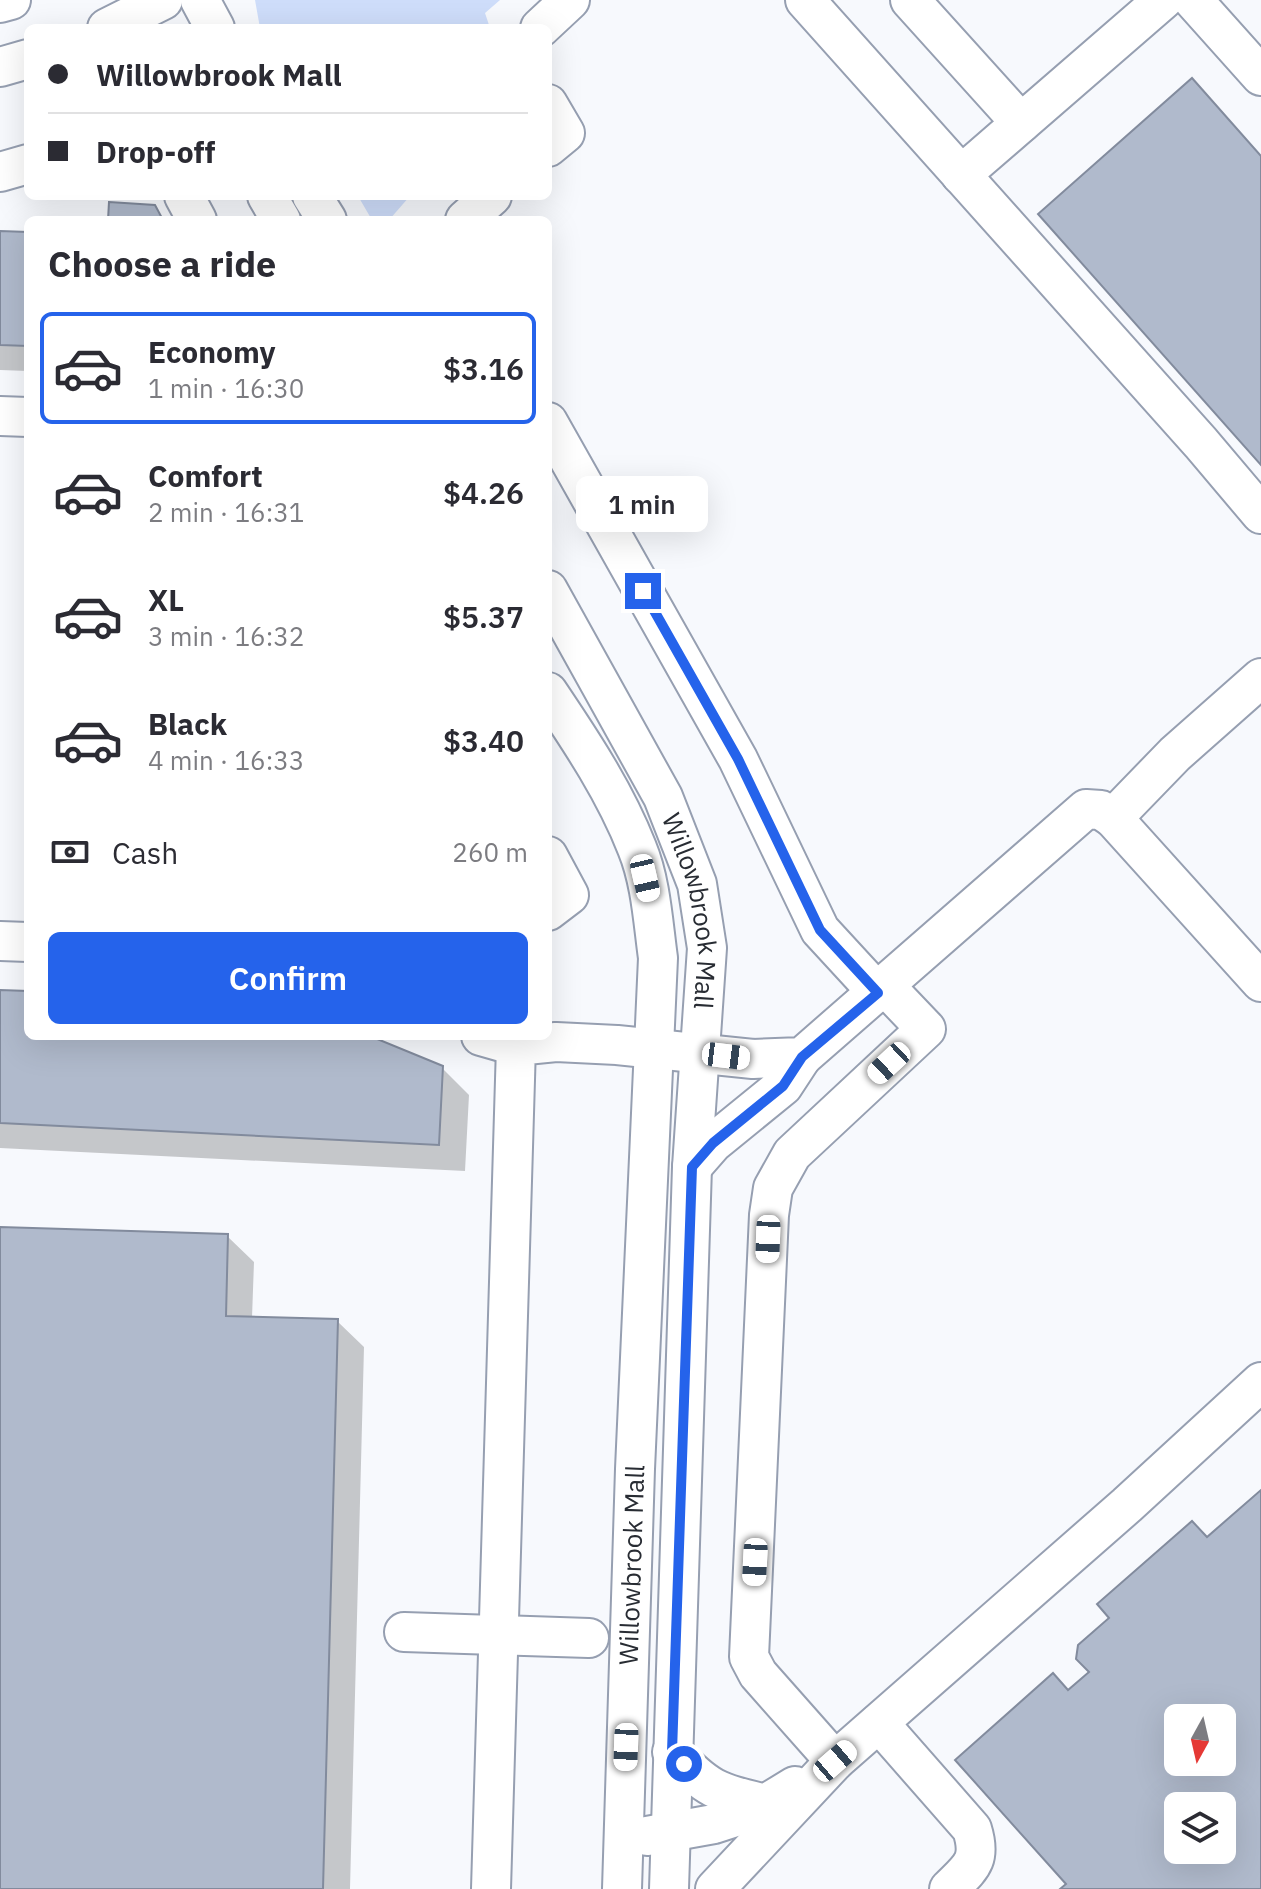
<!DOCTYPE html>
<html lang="en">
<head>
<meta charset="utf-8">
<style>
  body { margin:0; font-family:"IBM Plex Sans",sans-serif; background:#f7f7f7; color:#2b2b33; height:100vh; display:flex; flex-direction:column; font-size:30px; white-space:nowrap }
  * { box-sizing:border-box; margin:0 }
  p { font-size:26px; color:#7c7c81 }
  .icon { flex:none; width:44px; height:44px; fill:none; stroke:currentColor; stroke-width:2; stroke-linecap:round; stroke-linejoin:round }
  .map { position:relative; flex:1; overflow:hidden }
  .sheet { position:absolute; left:24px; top:216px; width:528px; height:824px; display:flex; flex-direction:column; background:#fff; border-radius:12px; box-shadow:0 8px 32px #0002 }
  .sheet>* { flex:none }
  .banner { position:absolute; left:24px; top:24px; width:528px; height:176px; border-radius:12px; box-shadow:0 8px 32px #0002; display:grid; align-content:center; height:176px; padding:0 24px; background:#fff }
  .needle { width:52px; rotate:188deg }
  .fabs { position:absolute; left:1164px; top:1704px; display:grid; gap:16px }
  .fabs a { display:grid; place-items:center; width:72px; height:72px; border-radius:12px; background:#fff; box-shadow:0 8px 32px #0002; font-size:40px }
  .end { position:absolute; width:36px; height:36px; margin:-18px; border:10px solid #2563eb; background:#fff; box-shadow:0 0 0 4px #fff }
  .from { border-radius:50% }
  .bubble { position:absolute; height:56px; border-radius:12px; background:#fff; box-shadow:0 8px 32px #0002; font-size:26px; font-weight:600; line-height:56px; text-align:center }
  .car { position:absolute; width:24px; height:48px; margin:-24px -12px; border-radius:10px; box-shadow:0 0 6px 2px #0007; background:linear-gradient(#fff 24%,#345 0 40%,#fff 0 76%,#345 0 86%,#fff 0) }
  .banner b { display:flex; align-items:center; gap:28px; height:76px; font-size:30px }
  .banner b+b { border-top:2px solid #e1e1e2 }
  .banner i { width:20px; height:20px; background:#2b2b33 }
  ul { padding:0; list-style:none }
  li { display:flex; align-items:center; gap:24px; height:112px; margin:0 16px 12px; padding:0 8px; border:4px solid transparent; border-radius:12px }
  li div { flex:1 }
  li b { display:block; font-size:30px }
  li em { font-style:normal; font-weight:600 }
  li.selected { border-color:#2563eb }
  li>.icon { width:72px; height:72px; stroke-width:1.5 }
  h2 { padding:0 24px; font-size:36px; line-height:96px }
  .pay { display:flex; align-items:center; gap:20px; height:88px; padding:0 24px; font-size:30px }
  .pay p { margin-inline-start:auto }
  .action { display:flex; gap:16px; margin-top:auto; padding:16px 24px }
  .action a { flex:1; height:92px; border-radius:12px; background:#2563eb; color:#fff; font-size:32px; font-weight:600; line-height:92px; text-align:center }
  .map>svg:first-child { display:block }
  .green { fill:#ceddfa }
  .shadow { fill:#0003 }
  .building { fill:#b0bacc; stroke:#828b9d; stroke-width:2; fill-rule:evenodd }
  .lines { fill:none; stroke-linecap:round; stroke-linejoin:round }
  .minor-casing { stroke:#969fb1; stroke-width:42 }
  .minor { stroke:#fff; stroke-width:38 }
  .route { stroke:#2563eb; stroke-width:10 }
  .labels { text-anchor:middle; stroke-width:7; stroke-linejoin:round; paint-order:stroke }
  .street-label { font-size:26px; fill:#282c33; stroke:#fff }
</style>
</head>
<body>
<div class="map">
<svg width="1261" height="1889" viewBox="0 0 1261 1889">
  <rect width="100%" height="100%" fill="#f7f9fd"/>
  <path class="green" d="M 255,0 L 500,0 L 485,13 L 490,28 L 260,28 Z
    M 358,196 L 410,196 L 389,220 L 372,220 Z"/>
  <path class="shadow" d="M 0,233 L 28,234 L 28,371 L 0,370 Z
    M 0,992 L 28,993 L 28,1036 L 365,1036 L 442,1068 L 469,1095 L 465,1171 L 0,1148 Z
    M 0,1229 L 227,1236 L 254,1262 L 252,1318 L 337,1321 L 364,1347 L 350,1889 L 0,1889 Z"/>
  <path class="building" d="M 1192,78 L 1261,156 L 1261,465 L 1038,214 Z
    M 109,202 L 155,205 L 163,220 L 108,220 Z
    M 0,231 L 28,232 L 28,346 L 0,345 Z
    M 0,990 L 28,991 L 28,1036 L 370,1036 L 443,1066 L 439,1145 L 0,1123 Z
    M 0,1227 L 228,1234 L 226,1316 L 338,1319 L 323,1889 L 0,1889 Z
    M 1261,1490 L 1261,1889 L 1060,1889 L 1066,1884 L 955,1760 L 1053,1673 L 1068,1690 L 1089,1672 L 1076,1659 L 1078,1645 L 1109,1618 L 1097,1604 L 1192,1521 L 1207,1537 ZM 1178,1718 L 1222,1718 L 1222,1762 L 1178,1762 ZM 1178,1806 L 1222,1806 L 1222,1850 L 1178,1850 Z"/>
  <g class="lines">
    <defs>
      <g id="minor">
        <path d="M 200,0 L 215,28"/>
        <path d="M 805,0 L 1201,443 L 1261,514"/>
        <path d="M 910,0 L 1021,123"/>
        <path d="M 1193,0 L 1261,76"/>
        <path d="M 0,3 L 11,0"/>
        <path d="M 107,28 L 163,0"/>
        <path d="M 540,28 L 570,0"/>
        <path d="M 0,67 L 28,59"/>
        <path d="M 548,104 L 565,133 L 548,147"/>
        <path d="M 0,172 L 28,164"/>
        <path d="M 961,175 L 1163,0"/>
        <path d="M 184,196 L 197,220"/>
        <path d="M 267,196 L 281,220"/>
        <path d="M 312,196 L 327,220"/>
        <path d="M 465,220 L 492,196"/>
        <path d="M 0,416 L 28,417"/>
        <path d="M 548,422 L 738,759 L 820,930 L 878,993"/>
        <path id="s1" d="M 548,590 L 663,797 L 697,884 L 707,948 L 692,1167 L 669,1889"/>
        <path d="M 548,692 C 581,741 615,792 637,848 C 651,882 653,922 658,958 L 635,1469 L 622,1889"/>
        <path d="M 1113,818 L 1261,982"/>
        <path d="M 548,856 L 569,895 L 548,911"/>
        <path d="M 0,941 L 28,942"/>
        <path d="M 481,1036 L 516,1046"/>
        <path d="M 692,1167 L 713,1143 L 783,1086 L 802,1057"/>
        <path d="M 404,1632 L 589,1638"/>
        <path d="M 879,1723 L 972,1829 C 982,1861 971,1867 949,1889"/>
        <path d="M 672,1752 C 708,1790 716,1792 766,1804"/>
        <path d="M 835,1761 L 758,1674 L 749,1657 L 769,1215 L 773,1188 L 792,1154 L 926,1029 L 885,986"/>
        <path d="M 647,1836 L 714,1824 L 754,1811 L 795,1786"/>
        <path d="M 491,1889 C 502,1608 505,1327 516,1046 L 556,1042 L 617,1045 L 753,1059 L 802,1057 L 1086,809 L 1101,810 L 1113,818 L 1175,754 L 1261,678"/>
        <path d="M 715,1889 L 835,1761 L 1127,1505 L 1261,1382"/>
      </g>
    </defs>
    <use href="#minor" class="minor-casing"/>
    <use href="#minor" class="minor"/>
  </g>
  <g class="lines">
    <path class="route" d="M 643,591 L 738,759 L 820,930 L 878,993 L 802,1057 L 783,1086 L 713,1143 L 692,1167 L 672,1752 L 684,1764"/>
  </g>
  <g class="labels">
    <g class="street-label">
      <text dy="9" stroke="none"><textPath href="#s1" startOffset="356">Willowbrook Mall</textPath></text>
      <text transform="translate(632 1565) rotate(-88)" y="9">Willowbrook Mall</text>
    </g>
  </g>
</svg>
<div class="fabs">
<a><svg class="needle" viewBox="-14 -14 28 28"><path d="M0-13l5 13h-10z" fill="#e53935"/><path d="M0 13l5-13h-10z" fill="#7c7c81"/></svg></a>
<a><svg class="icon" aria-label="layers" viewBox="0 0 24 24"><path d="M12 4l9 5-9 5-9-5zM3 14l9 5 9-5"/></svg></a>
</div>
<i class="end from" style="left:684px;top:1764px"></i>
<i class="end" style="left:643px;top:591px"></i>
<div class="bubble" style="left:576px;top:476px;width:132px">1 min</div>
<i class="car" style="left:645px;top:878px;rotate:167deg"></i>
<i class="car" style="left:726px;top:1056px;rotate:97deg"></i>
<i class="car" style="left:889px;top:1063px;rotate:227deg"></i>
<i class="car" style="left:768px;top:1239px;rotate:182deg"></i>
<i class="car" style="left:755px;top:1562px;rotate:183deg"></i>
<i class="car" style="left:626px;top:1747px;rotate:182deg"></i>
<i class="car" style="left:835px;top:1761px;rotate:49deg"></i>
<div class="banner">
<b><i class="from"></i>Willowbrook Mall</b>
<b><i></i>Drop-off</b>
</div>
<section class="sheet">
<h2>Choose a ride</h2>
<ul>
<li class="selected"><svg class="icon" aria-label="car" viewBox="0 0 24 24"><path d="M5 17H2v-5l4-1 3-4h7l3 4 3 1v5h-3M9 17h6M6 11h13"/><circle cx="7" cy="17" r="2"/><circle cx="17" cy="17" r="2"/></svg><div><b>Economy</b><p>1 min · 16:30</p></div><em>$3.16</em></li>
<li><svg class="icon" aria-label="car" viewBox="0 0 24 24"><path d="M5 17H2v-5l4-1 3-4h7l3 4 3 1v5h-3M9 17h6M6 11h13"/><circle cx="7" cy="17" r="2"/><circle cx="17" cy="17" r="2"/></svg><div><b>Comfort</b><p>2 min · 16:31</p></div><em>$4.26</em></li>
<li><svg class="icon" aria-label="car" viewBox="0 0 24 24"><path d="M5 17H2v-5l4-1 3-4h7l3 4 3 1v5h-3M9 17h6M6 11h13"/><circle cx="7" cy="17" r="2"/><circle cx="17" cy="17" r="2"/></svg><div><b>XL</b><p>3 min · 16:32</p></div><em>$5.37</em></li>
<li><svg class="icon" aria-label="car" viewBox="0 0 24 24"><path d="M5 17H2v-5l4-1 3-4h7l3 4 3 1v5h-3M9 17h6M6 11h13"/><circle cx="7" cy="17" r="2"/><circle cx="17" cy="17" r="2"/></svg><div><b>Black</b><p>4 min · 16:33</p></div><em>$3.40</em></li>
</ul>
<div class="pay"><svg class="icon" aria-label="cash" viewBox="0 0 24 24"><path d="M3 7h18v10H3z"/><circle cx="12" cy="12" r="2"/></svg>Cash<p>260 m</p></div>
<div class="action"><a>Confirm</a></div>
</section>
</div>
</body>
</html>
